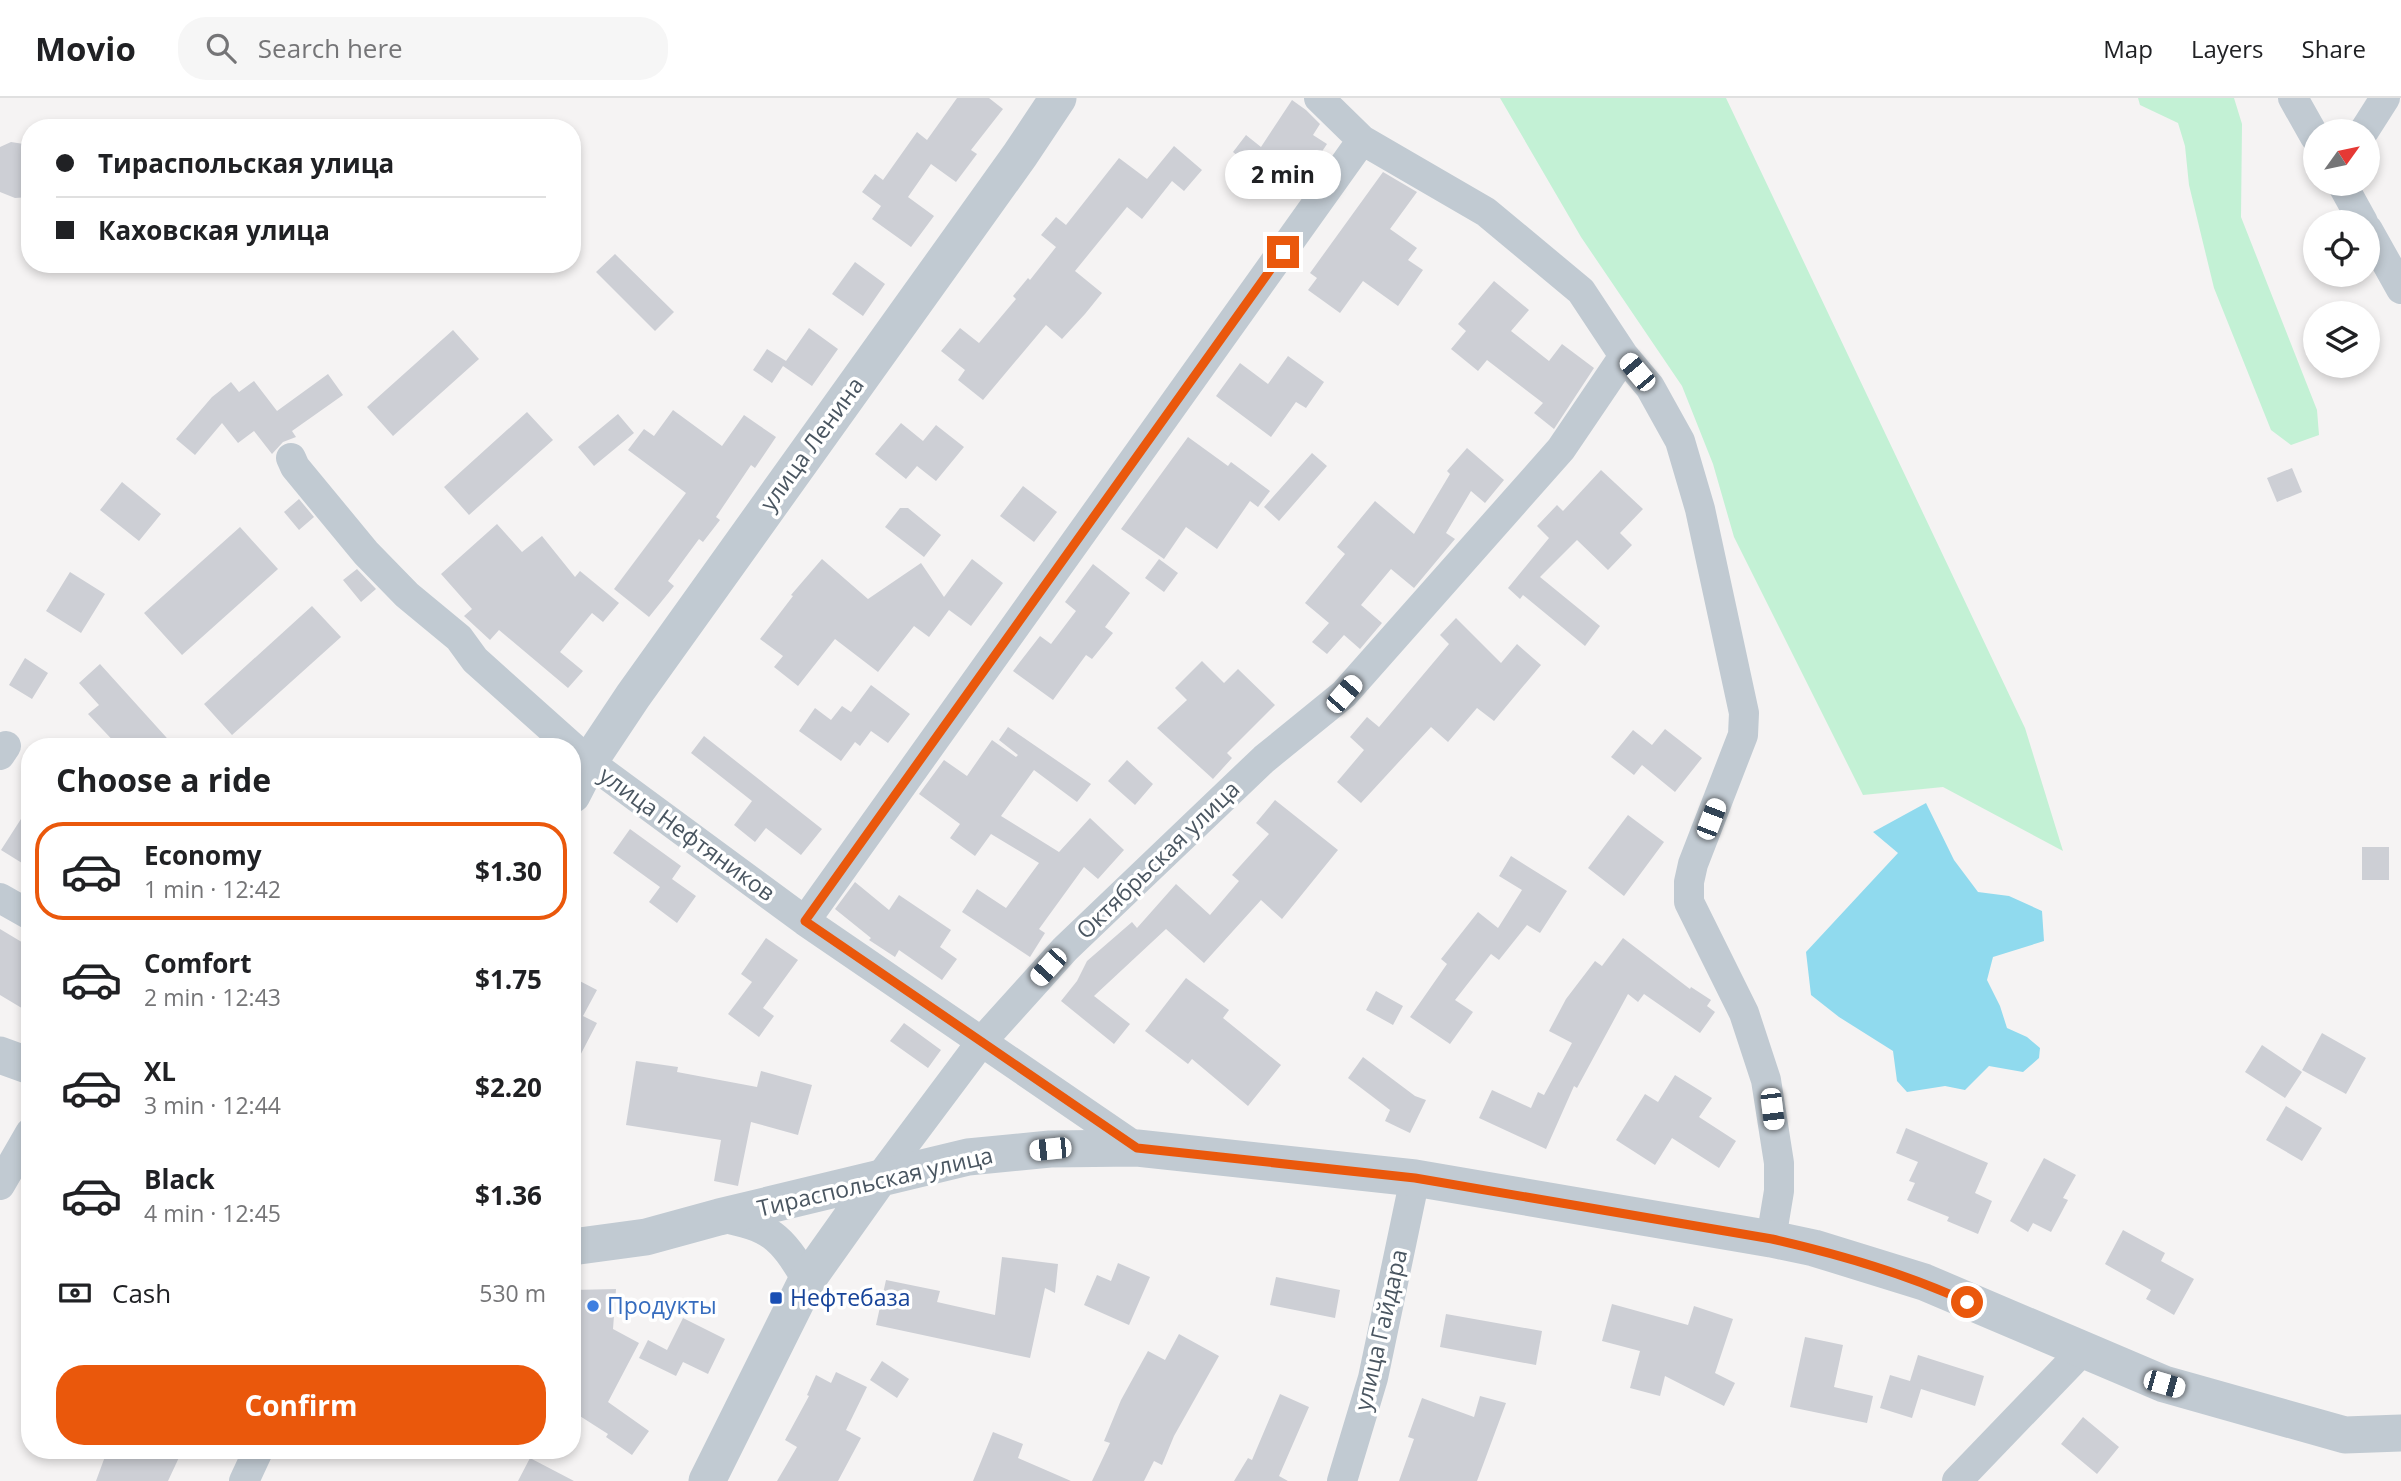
<!DOCTYPE html>
<html lang="en">
<head>
<meta charset="utf-8">
<style>
  body { margin:0; font-family:"Open Sans",sans-serif; background:#f6f6f6; color:#202124; height:100vh; display:flex; flex-direction:column; font-size:26px; white-space:nowrap }
  * { box-sizing:border-box; margin:0 }
  p { font-size:23px; color:#757577 }
  .icon { flex:none; width:38px; height:38px; fill:none; stroke:currentColor; stroke-width:2; stroke-linecap:round; stroke-linejoin:round }
  .map { position:relative; flex:1; overflow:hidden }
  .drawer { position:absolute; left:21px; top:640px; width:560px; height:721px; display:flex; flex-direction:column; background:#fff; border-radius:28px; box-shadow:0 4px 10px #0003 }
  .drawer>* { flex:none }
  .top-card { position:absolute; left:21px; top:21px; width:560px; height:154px; border-radius:28px; box-shadow:0 4px 10px #0003; display:grid; align-content:center; height:154px; padding:0 35px; background:#fff }
  .needle { width:46px; rotate:57deg }
  .buttons { position:absolute; left:2303px; top:21px; display:grid; gap:14px }
  .buttons a { display:grid; place-items:center; width:77px; height:77px; border-radius:50%; background:#fff; box-shadow:0 4px 10px #0003; font-size:35px }
  .end { position:absolute; width:32px; height:32px; margin:-16px; border:9px solid #ea580c; background:#fff; box-shadow:0 0 0 4px #fff }
  .from { border-radius:50% }
  .bubble { position:absolute; height:49px; border-radius:24px; background:#fff; box-shadow:0 4px 10px #0003; font-size:23px; font-weight:700; line-height:49px; text-align:center }
  .car { position:absolute; width:21px; height:42px; margin:-21px -10px; border-radius:9px; box-shadow:0 0 5px 2px #0007; background:linear-gradient(#fff 24%,#345 0 40%,#fff 0 76%,#345 0 86%,#fff 0) }
  .top-card b { display:flex; align-items:center; gap:24px; height:66px; font-size:26px }
  .top-card b+b { border-top:2px solid #e0e0e0 }
  .top-card i { width:18px; height:18px; background:#202124 }
  ul { padding:0; list-style:none }
  li { display:flex; align-items:center; gap:21px; height:98px; margin:0 14px 10px; padding:0 21px; border:4px solid transparent; border-radius:28px }
  li div { flex:1 }
  li b { display:block; font-size:26px }
  li em { font-style:normal; font-weight:700 }
  li.current { border-color:#ea580c }
  li>.icon { width:63px; height:63px; stroke-width:1.5 }
  h2 { padding:0 35px; font-size:32px; line-height:84px }
  .pay { display:flex; align-items:center; gap:18px; height:77px; padding:0 35px; font-size:26px }
  .pay p { margin-inline-start:auto }
  .cta { display:flex; gap:14px; margin-top:auto; padding:14px 35px }
  .cta a { flex:1; height:80px; border-radius:28px; background:#ea580c; color:#fff; font-size:28px; font-weight:700; line-height:80px; text-align:center }
  header { display:flex; align-items:center; gap:42px; box-sizing:border-box; height:98px; padding:0 35px; background:#fff; border-bottom:2px solid #e0e0e0 }
  header strong { font-size:33px }
  nav { display:flex; gap:38px; margin-inline-start:auto; font-size:24px }
  .search { width:490px; height:63px; background:#f6f6f6; display:flex; align-items:center; gap:18px; box-sizing:border-box; padding:0 24px; border-radius:28px; color:#757577; font-size:26px }
  .map>svg:first-child { display:block }
  .green { fill:#c3f1d5 }
  .water { fill:#90daee }
  .building { fill:#cdcfd5 }
  .lines { fill:none; stroke-linecap:round; stroke-linejoin:round }
  .minor { stroke:#c1cad2; stroke-width:30 }
  .tertiary { stroke:#c1cad2; stroke-width:37 }
  .route { stroke:#ea580c; stroke-width:9 }
  .transit-dot { fill:#1a4fb4; stroke:#fff; stroke-width:2.5 }
  .shop-dot { fill:#3f7fe0; stroke:#fff; stroke-width:2.5 }
  .labels { text-anchor:middle; stroke-width:7; stroke-linejoin:round; paint-order:stroke }
  .street-label { font-size:23px; fill:#4a5661; stroke:#fff }
  .transit-label { font-size:23px; fill:#164399; stroke:#fff; text-anchor:start }
  .shop-label { font-size:23px; fill:#366cbe; stroke:#fff; text-anchor:start }
</style>
</head>
<body>
<header>
<strong>Movio</strong>
<div class="search"><svg class="icon" aria-label="search" viewBox="0 0 24 24"><circle cx="10" cy="10" r="6"/><path d="M15 15l6 6"/></svg>Search here</div>
<nav><a>Map</a><a>Layers</a><a>Share</a></nav>
</header>
<div class="map">
<svg width="2401" height="1383" viewBox="0 0 2401 1383">
  <rect width="100%" height="100%" fill="#f5f3f3"/>
  <path class="green" d="M 1500,0 L 1726,0 L 2025,630 L 2063,753 L 1943,689 L 1863,697 L 1734,439 L 1713,366 L 1682,288 L 1581,139 Z
    M 2138,0 L 2234,0 L 2242,26 L 2241,119 L 2317,312 L 2319,337 L 2291,347 L 2271,332 L 2214,190 L 2189,87 L 2185,48 L 2178,25 L 2140,7 Z"/>
  <path class="water" d="M 1926,705 L 1954,762 L 1978,794 L 2009,798 L 2042,813 L 2044,843 L 1993,859 L 1987,882 L 2000,908 L 2007,930 L 2027,939 L 2040,950 L 2039,960 L 2023,974 L 1989,968 L 1965,992 L 1945,988 L 1907,994 L 1897,983 L 1893,953 L 1839,919 L 1811,897 L 1806,854 L 1898,755 L 1873,734 Z"/>
  <path class="building" d="M 957,0 L 989,0 L 1003,11 L 971,52 L 977,56 L 956,84 L 931,66 L 908,99 L 934,118 L 911,149 L 872,121 L 881,108 L 862,94 L 875,76 L 883,82 L 917,34 L 927,42 Z
    M 1292,2 L 1306,12 L 1320,26 L 1313,37 L 1327,46 L 1301,85 L 1259,58 L 1251,69 L 1233,54 L 1246,37 L 1261,49 Z
    M 11,44 L 30,47 L 30,99 L 15,100 L 0,94 L 0,49 Z
    M 1174,48 L 1202,72 L 1184,93 L 1172,83 L 1142,121 L 1127,109 L 1075,173 L 1102,195 L 1085,216 L 1062,241 L 1046,227 L 983,302 L 958,282 L 965,272 L 941,253 L 960,230 L 979,245 L 1016,201 L 1013,198 L 1028,180 L 1030,182 L 1056,149 L 1041,137 L 1056,119 L 1066,127 L 1119,60 L 1147,81 Z
    M 1383,74 L 1417,94 L 1390,131 L 1417,150 L 1408,162 L 1423,172 L 1398,208 L 1363,183 L 1340,215 L 1308,192 L 1317,180 L 1310,175 Z
    M 615,156 L 674,214 L 655,233 L 596,174 Z
    M 855,164 L 885,186 L 863,218 L 832,196 Z
    M 1494,183 L 1529,212 L 1511,233 L 1549,263 L 1562,246 L 1594,270 L 1554,331 L 1534,315 L 1543,305 L 1487,262 L 1478,273 L 1451,251 L 1466,233 L 1458,226 Z
    M 809,230 L 838,251 L 812,288 L 783,268 L 772,285 L 753,272 L 767,251 L 786,263 Z
    M 453,232 L 479,261 L 393,338 L 367,309 Z
    M 1288,258 L 1324,284 L 1306,310 L 1296,304 L 1271,339 L 1216,298 L 1240,265 L 1268,286 Z
    M 328,276 L 343,297 L 292,333 L 296,339 L 283,344 L 272,356 L 254,333 L 238,345 L 222,325 L 195,357 L 176,341 L 212,299 L 231,284 L 239,294 L 254,283 L 277,313 Z
    M 673,312 L 722,348 L 744,317 L 776,339 L 755,370 L 751,367 L 716,419 L 720,422 L 703,444 L 699,441 L 668,483 L 674,488 L 649,519 L 614,491 L 686,395 L 628,352 L 644,331 L 654,338 Z
    M 527,314 L 553,342 L 469,417 L 444,389 Z
    M 618,316 L 634,335 L 594,368 L 578,349 Z
    M 901,325 L 923,343 L 936,327 L 964,349 L 936,383 L 917,368 L 906,381 L 875,356 Z
    M 1188,339 L 1228,368 L 1231,364 L 1270,393 L 1258,409 L 1250,403 L 1217,451 L 1186,429 L 1164,461 L 1121,431 Z
    M 1467,350 L 1504,382 L 1485,405 L 1471,393 L 1446,435 L 1455,441 L 1414,490 L 1391,471 L 1361,507 L 1382,525 L 1360,551 L 1344,537 L 1327,556 L 1312,544 L 1329,525 L 1305,505 L 1345,456 L 1337,449 L 1375,403 L 1414,436 L 1450,376 L 1447,373 Z
    M 1312,355 L 1327,368 L 1279,423 L 1264,409 Z
    M 2292,370 L 2302,394 L 2277,404 L 2267,380 Z
    M 1601,372 L 1643,411 L 1620,435 L 1632,447 L 1608,472 L 1577,442 L 1540,479 L 1600,528 L 1585,548 L 1523,497 L 1520,501 L 1508,490 L 1549,440 L 1537,428 L 1557,407 L 1563,413 Z
    M 122,384 L 161,416 L 139,443 L 100,412 Z
    M 1023,388 L 1057,414 L 1034,444 L 1000,418 Z
    M 299,401 L 314,419 L 299,432 L 284,414 Z
    M 900,410 L 908,410 L 941,437 L 924,459 L 885,429 Z
    M 497,426 L 522,454 L 542,438 L 575,479 L 580,473 L 619,505 L 603,524 L 592,515 L 560,554 L 583,573 L 568,590 L 499,532 L 490,542 L 464,518 L 472,511 L 441,476 Z
    M 240,429 L 278,471 L 182,557 L 144,515 Z
    M 822,461 L 868,501 L 921,465 L 944,499 L 972,461 L 1003,485 L 971,528 L 949,512 L 929,539 L 914,528 L 878,574 L 835,541 L 798,588 L 774,569 L 783,558 L 760,541 L 793,498 L 791,497 Z
    M 1159,461 L 1178,475 L 1164,494 L 1145,480 Z
    M 1093,466 L 1130,495 L 1105,529 L 1113,535 L 1092,561 L 1086,557 L 1053,602 L 1013,573 L 1040,538 L 1051,546 L 1076,513 L 1065,504 Z
    M 357,471 L 376,491 L 361,504 L 343,482 Z
    M 70,474 L 105,496 L 81,535 L 46,513 Z
    M 312,508 L 341,539 L 232,637 L 204,606 Z
    M 1456,520 L 1501,565 L 1517,546 L 1541,567 L 1494,623 L 1477,610 L 1448,644 L 1431,629 L 1361,705 L 1337,684 L 1364,652 L 1350,639 L 1367,619 L 1379,629 L 1449,546 L 1440,537 Z
    M 25,560 L 48,575 L 32,601 L 9,587 Z
    M 1202,563 L 1224,585 L 1238,571 L 1275,607 L 1227,655 L 1232,660 L 1213,681 L 1157,630 L 1187,602 L 1175,590 Z
    M 100,566 L 175,649 L 119,649 L 88,616 L 99,607 L 79,585 Z
    M 871,587 L 910,616 L 888,645 L 871,633 L 860,648 L 855,644 L 841,663 L 799,633 L 815,610 L 831,622 L 842,608 L 851,614 Z
    M 1008,629 L 1091,686 L 1077,704 L 1034,672 L 1001,718 L 1059,754 L 1090,720 L 1124,752 L 1098,781 L 1084,769 L 1039,831 L 1045,835 L 1030,859 L 962,814 L 977,791 L 1006,810 L 1039,765 L 991,736 L 975,758 L 950,740 L 960,726 L 919,696 L 944,662 L 967,678 L 992,642 L 1016,659 L 1018,657 L 999,642 Z
    M 1665,631 L 1702,660 L 1675,694 L 1642,667 L 1634,677 L 1611,659 L 1633,632 L 1652,647 Z
    M 704,638 L 822,731 L 801,757 L 766,730 L 755,744 L 734,727 L 752,703 L 691,655 Z
    M 1127,662 L 1153,686 L 1135,707 L 1108,683 Z
    M 1275,702 L 1338,752 L 1282,821 L 1261,802 L 1204,865 L 1166,831 L 1094,898 L 1130,926 L 1114,946 L 1061,903 L 1077,883 L 1087,863 L 1132,824 L 1137,830 L 1176,786 L 1210,817 L 1239,783 L 1232,777 L 1269,736 L 1256,725 Z
    M 30,707 L 30,770 L 1,752 Z
    M 1628,717 L 1664,744 L 1624,798 L 1588,770 Z
    M 630,731 L 681,768 L 672,781 L 696,798 L 677,825 L 649,804 L 660,789 L 613,755 Z
    M 2362,749 L 2389,749 L 2389,782 L 2362,782 Z
    M 1511,758 L 1567,793 L 1540,835 L 1527,827 L 1499,862 L 1491,856 L 1455,902 L 1473,914 L 1450,946 L 1410,919 L 1447,866 L 1441,861 L 1478,814 L 1498,830 L 1522,792 L 1499,778 Z
    M 855,784 L 889,812 L 899,797 L 951,832 L 940,849 L 957,861 L 942,882 L 899,852 L 895,859 L 869,842 L 871,840 L 835,811 Z
    M 0,831 L 30,849 L 30,915 L 0,897 Z
    M 766,840 L 798,862 L 763,910 L 774,918 L 759,939 L 728,916 L 752,884 L 741,876 Z
    M 1623,840 L 1690,891 L 1691,889 L 1711,902 L 1707,908 L 1715,914 L 1700,935 L 1644,896 L 1638,904 L 1628,896 L 1577,990 L 1574,988 L 1546,1051 L 1479,1020 L 1492,992 L 1531,1010 L 1538,994 L 1544,997 L 1572,945 L 1549,933 L 1566,901 L 1595,863 L 1602,868 Z
    M 572,879 L 597,892 L 583,918 L 597,925 L 572,973 Z
    M 1186,880 L 1229,912 L 1223,920 L 1281,967 L 1248,1008 L 1192,961 L 1188,966 L 1145,933 Z
    M 1376,893 L 1403,908 L 1393,927 L 1366,912 Z
    M 904,925 L 941,952 L 928,970 L 890,943 Z
    M 2322,935 L 2366,960 L 2346,996 L 2302,972 Z
    M 2262,947 L 2302,974 L 2285,1000 L 2245,974 Z
    M 1363,959 L 1415,998 L 1426,1002 L 1410,1035 L 1385,1023 L 1390,1012 L 1348,980 Z
    M 636,963 L 678,969 L 677,974 L 757,989 L 761,973 L 812,987 L 798,1037 L 751,1024 L 738,1088 L 714,1083 L 721,1042 L 626,1027 Z
    M 1675,977 L 1712,1000 L 1699,1019 L 1736,1043 L 1719,1070 L 1672,1040 L 1655,1067 L 1616,1042 L 1645,996 L 1658,1004 Z
    M 2286,1008 L 2322,1030 L 2302,1063 L 2266,1042 Z
    M 1906,1030 L 1988,1065 L 1975,1095 L 1992,1103 L 1978,1136 L 1947,1123 L 1949,1119 L 1907,1102 L 1915,1085 L 1909,1083 L 1918,1064 L 1896,1055 Z
    M 2044,1060 L 2076,1077 L 2063,1100 L 2068,1102 L 2051,1134 L 2033,1125 L 2028,1134 L 2010,1123 Z
    M 2123,1132 L 2165,1155 L 2161,1163 L 2194,1181 L 2174,1217 L 2146,1201 L 2151,1192 L 2105,1166 Z
    M 1002,1159 L 1058,1166 L 1055,1195 L 1045,1190 L 1030,1260 L 876,1227 L 886,1182 L 940,1193 L 937,1204 L 995,1217 Z
    M 1118,1165 L 1150,1179 L 1129,1227 L 1084,1207 L 1097,1177 L 1111,1183 Z
    M 1276,1179 L 1340,1192 L 1335,1220 L 1270,1207 Z
    M 616,1191 L 613,1231 L 639,1245 L 608,1304 L 649,1333 L 632,1357 L 606,1339 L 608,1336 L 572,1313 L 572,1192 Z
    M 1612,1206 L 1688,1227 L 1694,1208 L 1733,1221 L 1715,1275 L 1735,1285 L 1724,1308 L 1665,1278 L 1660,1298 L 1630,1290 L 1640,1253 L 1602,1243 Z
    M 1446,1216 L 1542,1233 L 1536,1267 L 1440,1249 Z
    M 683,1220 L 725,1241 L 708,1276 L 683,1264 L 676,1278 L 639,1260 L 648,1242 L 667,1252 Z
    M 1179,1236 L 1219,1258 L 1174,1338 L 1162,1367 L 1154,1363 L 1144,1383 L 1092,1383 L 1110,1345 L 1104,1343 L 1121,1302 L 1148,1253 L 1165,1262 Z
    M 1805,1239 L 1843,1247 L 1834,1289 L 1873,1298 L 1867,1325 L 1790,1309 Z
    M 1918,1257 L 1984,1278 L 1975,1308 L 1921,1291 L 1912,1320 L 1880,1310 L 1890,1277 L 1910,1283 Z
    M 882,1263 L 909,1281 L 897,1300 L 870,1282 Z
    M 836,1274 L 867,1289 L 846,1332 L 861,1340 L 838,1383 L 777,1383 L 797,1349 L 785,1342 L 809,1298 L 807,1297 L 816,1277 L 831,1285 Z
    M 1280,1296 L 1309,1309 L 1279,1378 L 1288,1383 L 1234,1383 L 1248,1360 L 1252,1362 Z
    M 1480,1298 L 1506,1305 L 1477,1383 L 1399,1383 L 1414,1341 L 1408,1339 L 1422,1300 L 1474,1319 Z
    M 2083,1319 L 2119,1349 L 2097,1376 L 2061,1346 Z
    M 993,1334 L 1023,1346 L 1018,1360 L 1071,1383 L 973,1383 Z
    M 107,1353 L 182,1353 L 168,1383 L 96,1383 Z
    M 530,1360 L 574,1383 L 518,1383 Z"/>
  <g class="lines">
    <path class="minor" d="M 1319,0 L 1362,42 L 1486,114 L 1581,193 L 1624,258 L 1650,289 L 1680,343 L 1700,411 L 1744,615 L 1743,637 L 1693,766 L 1689,784 L 1689,804 L 1744,915 L 1766,982 L 1779,1065 L 1779,1093 L 1771,1141
      M 2293,0 L 2315,39
      M 2364,33 L 2385,0
      M 2342,86 L 2363,124
      M 2368,132 L 2401,191
      M 291,360 L 295,369 L 366,455 L 407,497 L 459,540 L 475,562 L 589,664 L 805,823 L 1137,1050
      M 0,657 L 6,648
      M 0,800 L 30,817
      M 805,823 L 1362,42
      M 878,1082 L 982,943 L 1065,851 L 1264,661 L 1344,596 L 1561,351 L 1624,258
      M 0,1087 L 30,1035
      M 719,1119 C 771,1129 780,1137 807,1182
      M 244,1383 L 258,1353
      M 1342,1383 L 1373,1280 L 1415,1080
      M 1957,1383 L 2083,1252"/>
    <path class="tertiary" d="M 572,697 L 589,664 L 633,598 L 1020,57 L 1058,0
      M 0,957 L 30,968
      M 572,1149 L 646,1139 L 719,1119 L 968,1059 L 1050,1051 L 1137,1050 L 1415,1080 L 1771,1141 L 1814,1150 L 1924,1184 L 2164,1286 L 2345,1337 L 2401,1335
      M 707,1383 L 807,1182 L 878,1082"/>
  </g>
  <g class="lines">
    <path class="route" d="M 1283,154 L 805,823 L 1137,1050 L 1415,1080 L 1772,1141 C 1838,1156 1905,1175 1967,1204"/>
  </g>
  <rect class="transit-dot" x="769" y="1193" width="14" height="14" rx="3.5"/>
  <circle class="shop-dot" cx="593" cy="1208" r="7"/>
  <g class="labels">
    <g class="street-label">
      <text transform="translate(812 346) rotate(-54)" y="8">улица Ленина</text>
      <text transform="translate(687 736) rotate(36)" y="8">улица Нефтяников</text>
      <text transform="translate(1158 762) rotate(-44)" y="8">Октябрьская улица</text>
      <text transform="translate(875 1084) rotate(-13)" y="8">Тираспольская улица</text>
      <text transform="translate(1381 1232) rotate(-77)" y="8">улица Гайдара</text>
    </g>
    <g class="transit-label">
      <text x="790" y="1208">Нефтебаза</text>
    </g>
    <g class="shop-label">
      <text x="607" y="1216">Продукты</text>
    </g>
  </g>
</svg>
<div class="buttons">
<a><svg class="needle" viewBox="-14 -14 28 28"><path d="M0-13l5 13h-10z" fill="#e53935"/><path d="M0 13l5-13h-10z" fill="#757577"/></svg></a>
<a><svg class="icon" aria-label="locate" viewBox="0 0 24 24"><circle cx="12" cy="12" r="6"/><path d="M12 2v4M12 18v4M2 12h4M18 12h4"/></svg></a>
<a><svg class="icon" aria-label="layers" viewBox="0 0 24 24"><path d="M12 4l9 5-9 5-9-5zM3 14l9 5 9-5"/></svg></a>
</div>
<i class="end from" style="left:1967px;top:1204px"></i>
<i class="end" style="left:1283px;top:154px"></i>
<div class="bubble" style="left:1225px;top:52px;width:116px">2 min</div>
<i class="car" style="left:1637px;top:274px;rotate:320deg"></i>
<i class="car" style="left:1344px;top:596px;rotate:41deg"></i>
<i class="car" style="left:1711px;top:721px;rotate:21deg"></i>
<i class="car" style="left:1048px;top:869px;rotate:222deg"></i>
<i class="car" style="left:1772px;top:1011px;rotate:173deg"></i>
<i class="car" style="left:1050px;top:1051px;rotate:264deg"></i>
<i class="car" style="left:2164px;top:1286px;rotate:106deg"></i>
<div class="top-card">
<b><i class="from"></i>Тираспольская улица</b>
<b><i></i>Каховская улица</b>
</div>
<section class="drawer">
<h2>Choose a ride</h2>
<ul>
<li class="current"><svg class="icon" aria-label="car" viewBox="0 0 24 24"><path d="M5 17H2v-5l4-1 3-4h7l3 4 3 1v5h-3M9 17h6M6 11h13"/><circle cx="7" cy="17" r="2"/><circle cx="17" cy="17" r="2"/></svg><div><b>Economy</b><p>1 min · 12:42</p></div><em>$1.30</em></li>
<li><svg class="icon" aria-label="car" viewBox="0 0 24 24"><path d="M5 17H2v-5l4-1 3-4h7l3 4 3 1v5h-3M9 17h6M6 11h13"/><circle cx="7" cy="17" r="2"/><circle cx="17" cy="17" r="2"/></svg><div><b>Comfort</b><p>2 min · 12:43</p></div><em>$1.75</em></li>
<li><svg class="icon" aria-label="car" viewBox="0 0 24 24"><path d="M5 17H2v-5l4-1 3-4h7l3 4 3 1v5h-3M9 17h6M6 11h13"/><circle cx="7" cy="17" r="2"/><circle cx="17" cy="17" r="2"/></svg><div><b>XL</b><p>3 min · 12:44</p></div><em>$2.20</em></li>
<li><svg class="icon" aria-label="car" viewBox="0 0 24 24"><path d="M5 17H2v-5l4-1 3-4h7l3 4 3 1v5h-3M9 17h6M6 11h13"/><circle cx="7" cy="17" r="2"/><circle cx="17" cy="17" r="2"/></svg><div><b>Black</b><p>4 min · 12:45</p></div><em>$1.36</em></li>
</ul>
<div class="pay"><svg class="icon" aria-label="cash" viewBox="0 0 24 24"><path d="M3 7h18v10H3z"/><circle cx="12" cy="12" r="2"/></svg>Cash<p>530 m</p></div>
<div class="cta"><a>Confirm</a></div>
</section>
</div>
</body>
</html>
